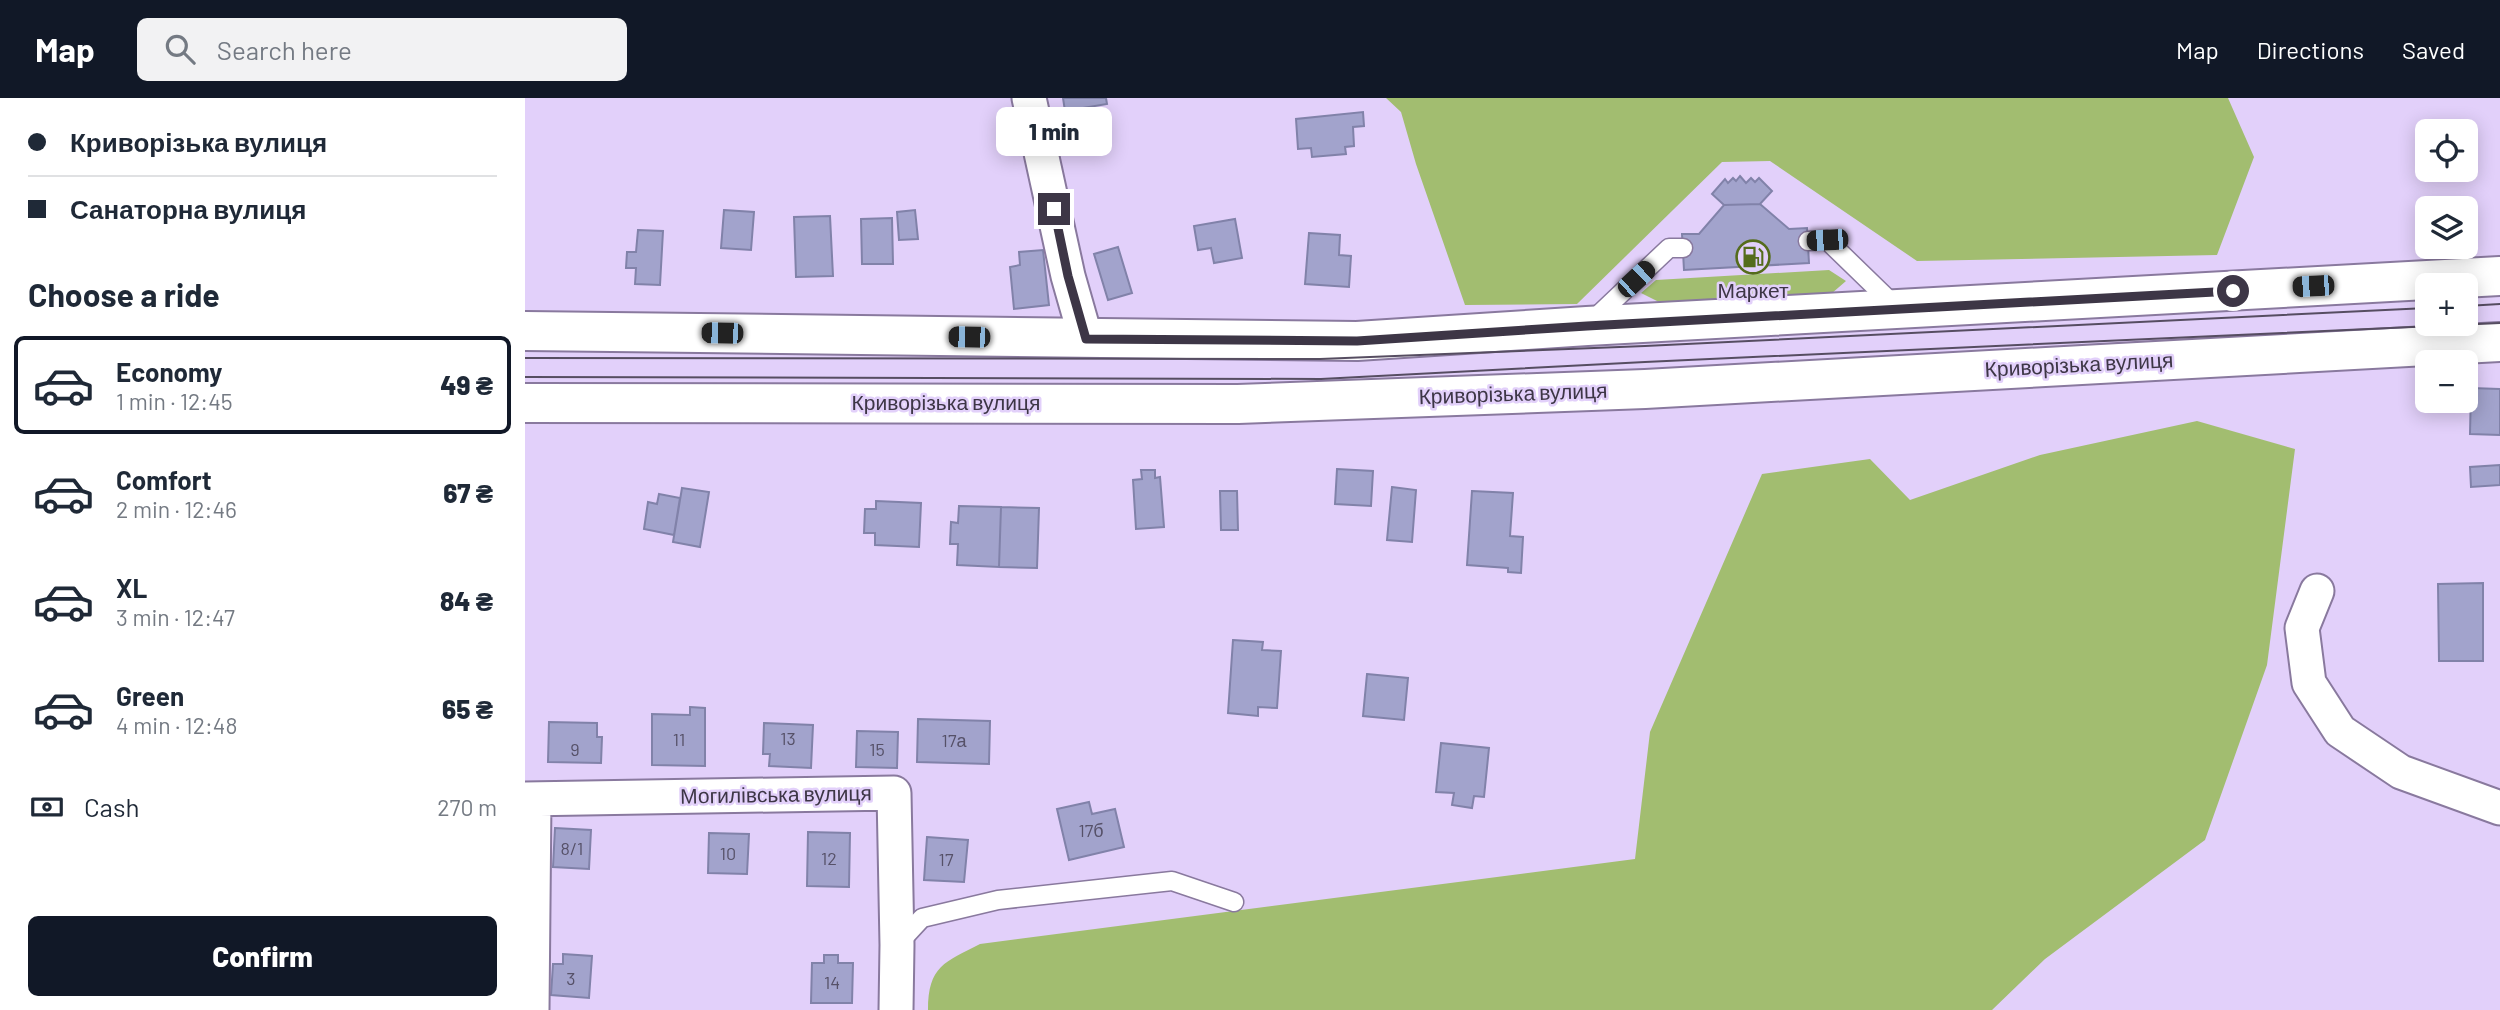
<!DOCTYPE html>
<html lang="en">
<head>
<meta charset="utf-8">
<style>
  body { margin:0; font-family:Barlow,sans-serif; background:#f2f2f3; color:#1f2937; height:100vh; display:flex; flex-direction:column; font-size:26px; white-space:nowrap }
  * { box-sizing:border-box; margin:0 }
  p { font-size:23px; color:#747a83 }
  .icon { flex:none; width:38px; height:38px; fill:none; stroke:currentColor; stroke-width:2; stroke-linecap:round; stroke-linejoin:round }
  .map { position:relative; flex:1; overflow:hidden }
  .drawer { display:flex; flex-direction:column; background:#fff; width:525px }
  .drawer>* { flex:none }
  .hud { display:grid; align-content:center; height:154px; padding:0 28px; background:#fff }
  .fabs { position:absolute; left:1890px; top:21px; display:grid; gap:14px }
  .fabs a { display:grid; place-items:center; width:63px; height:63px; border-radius:10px; background:#fff; box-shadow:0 4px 18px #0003; font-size:35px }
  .end { position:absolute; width:32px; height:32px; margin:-16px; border:9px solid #3d3646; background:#fff; box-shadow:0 0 0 4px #fff }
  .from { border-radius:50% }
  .bubble { position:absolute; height:49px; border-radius:10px; background:#fff; box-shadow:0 4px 18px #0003; font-size:23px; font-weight:800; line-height:49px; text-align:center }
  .car { position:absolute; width:21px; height:42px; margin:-21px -10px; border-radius:9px; box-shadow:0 0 5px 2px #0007; background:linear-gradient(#222 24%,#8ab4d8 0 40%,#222 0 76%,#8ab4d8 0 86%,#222 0) }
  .hud b { display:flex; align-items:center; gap:24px; height:66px; font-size:26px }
  .hud b+b { border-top:2px solid #e0e1e3 }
  .hud i { width:18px; height:18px; background:#1f2937 }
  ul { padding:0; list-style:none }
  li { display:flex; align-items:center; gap:21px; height:98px; margin:0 14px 10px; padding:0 14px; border:4px solid transparent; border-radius:10px }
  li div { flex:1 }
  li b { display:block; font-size:26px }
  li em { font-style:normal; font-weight:800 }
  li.on { border-color:#111827 }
  li>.icon { width:63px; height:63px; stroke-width:1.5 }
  h2 { padding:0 28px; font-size:32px; line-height:84px }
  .pay { display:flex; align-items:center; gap:18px; height:77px; padding:0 28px; font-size:26px }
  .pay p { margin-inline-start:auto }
  .button { display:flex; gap:14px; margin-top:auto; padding:14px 28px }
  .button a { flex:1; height:80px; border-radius:10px; background:#111827; color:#fff; font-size:28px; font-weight:800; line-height:80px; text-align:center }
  header { display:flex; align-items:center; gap:42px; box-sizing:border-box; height:98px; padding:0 35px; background:#111827; color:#fff }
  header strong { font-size:33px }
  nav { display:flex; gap:38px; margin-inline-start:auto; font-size:24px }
  .search { width:490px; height:63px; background:#f2f2f3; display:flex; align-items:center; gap:18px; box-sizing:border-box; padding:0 24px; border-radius:10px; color:#747a83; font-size:26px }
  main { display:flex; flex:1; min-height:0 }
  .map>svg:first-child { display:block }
  .green { fill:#a2bd70 }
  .building { fill:#a2a3cc; stroke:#8182a9; stroke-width:2 }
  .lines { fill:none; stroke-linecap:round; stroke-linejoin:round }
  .lane-casing { stroke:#89799e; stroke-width:21 }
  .street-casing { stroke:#89799e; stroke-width:37 }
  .secondary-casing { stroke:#89799e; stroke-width:42 }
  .lane { stroke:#fff; stroke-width:18 }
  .street { stroke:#fff; stroke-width:33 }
  .secondary { stroke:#fff; stroke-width:38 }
  .tram { stroke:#564d61; stroke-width:2 }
  .route { stroke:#3d3646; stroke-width:9 }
  .labels { text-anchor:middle; stroke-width:5; stroke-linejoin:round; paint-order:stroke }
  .number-label { font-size:18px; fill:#565168 }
  .poi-label { font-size:21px; fill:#3d3646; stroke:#e2d0fa }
  .street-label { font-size:21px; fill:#3d3646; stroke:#e2d0fa }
</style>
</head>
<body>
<header>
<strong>Map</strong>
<div class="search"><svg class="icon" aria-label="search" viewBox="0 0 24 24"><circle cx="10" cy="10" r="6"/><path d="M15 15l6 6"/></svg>Search here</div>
<nav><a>Map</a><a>Directions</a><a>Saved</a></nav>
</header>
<main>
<section class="drawer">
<div class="hud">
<b><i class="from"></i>Криворізька вулиця</b>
<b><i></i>Санаторна вулиця</b>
</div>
<h2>Choose a ride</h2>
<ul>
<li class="on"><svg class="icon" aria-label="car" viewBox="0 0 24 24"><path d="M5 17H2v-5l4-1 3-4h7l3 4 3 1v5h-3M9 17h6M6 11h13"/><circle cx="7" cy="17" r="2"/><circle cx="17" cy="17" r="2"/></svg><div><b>Economy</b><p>1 min · 12:45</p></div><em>49 ₴</em></li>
<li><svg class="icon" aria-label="car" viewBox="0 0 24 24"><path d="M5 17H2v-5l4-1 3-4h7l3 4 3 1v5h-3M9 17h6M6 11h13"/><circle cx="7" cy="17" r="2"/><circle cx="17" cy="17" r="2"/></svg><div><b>Comfort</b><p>2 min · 12:46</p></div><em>67 ₴</em></li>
<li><svg class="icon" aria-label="car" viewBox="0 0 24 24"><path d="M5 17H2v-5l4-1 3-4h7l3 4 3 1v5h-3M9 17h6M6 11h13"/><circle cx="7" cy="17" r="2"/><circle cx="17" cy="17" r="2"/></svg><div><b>XL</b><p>3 min · 12:47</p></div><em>84 ₴</em></li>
<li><svg class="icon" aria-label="car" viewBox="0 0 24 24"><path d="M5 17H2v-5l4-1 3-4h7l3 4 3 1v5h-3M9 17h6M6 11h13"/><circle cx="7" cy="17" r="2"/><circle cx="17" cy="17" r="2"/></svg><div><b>Green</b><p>4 min · 12:48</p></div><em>65 ₴</em></li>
</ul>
<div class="pay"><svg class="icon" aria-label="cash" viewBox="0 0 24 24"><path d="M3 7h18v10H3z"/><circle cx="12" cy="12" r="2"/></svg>Cash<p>270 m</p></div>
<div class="button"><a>Confirm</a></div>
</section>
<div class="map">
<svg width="1975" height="912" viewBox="0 0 1975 912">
  <rect width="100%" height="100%" fill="#e2d0fa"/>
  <path class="green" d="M 861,0 L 1703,0 L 1729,59 L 1692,157 L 1392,163 L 1245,63 L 1197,64 L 1052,206 L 940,207 L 891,66 L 876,14 Z
    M 1304,172 L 1321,183 L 1306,196 L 1136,205 L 1116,195 L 1131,182 Z
    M 1672,323 L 1770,351 L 1742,567 L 1680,742 L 1520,861 L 1467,912 L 403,912 C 403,868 420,864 455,846 L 1110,761 L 1125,634 L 1237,376 L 1345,361 L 1385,402 L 1515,357 Z"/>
  <path class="building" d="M 538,0 L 581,0 L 582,6 L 540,13 Z
    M 838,14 L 839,28 L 828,29 L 829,48 L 820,49 L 821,56 L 787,59 L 786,50 L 773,51 L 771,21 Z
    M 1215,78 L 1221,85 L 1226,80 L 1230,84 L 1234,80 L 1247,93 L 1235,106 L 1199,107 L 1187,96 L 1200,81 L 1203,85 L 1208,80 L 1211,83 Z
    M 1235,106 L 1264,131 L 1282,130 L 1284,165 L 1159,172 L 1157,136 L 1174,136 L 1199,107 Z
    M 199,112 L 229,114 L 226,152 L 196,150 Z
    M 390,112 L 393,141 L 374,142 L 372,114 Z
    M 305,118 L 308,178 L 271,179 L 269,119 Z
    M 367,120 L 368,166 L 337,166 L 336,121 Z
    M 710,121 L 717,160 L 689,165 L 686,150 L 673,152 L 669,128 Z
    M 113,132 L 138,133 L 135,187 L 110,186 L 111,170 L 101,170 L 102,154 L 111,154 Z
    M 784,135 L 815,137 L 814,157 L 826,158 L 824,189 L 780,186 Z
    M 593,149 L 607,195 L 583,202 L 569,156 Z
    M 518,152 L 524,207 L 489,211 L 485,169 L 495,167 L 494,154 Z
    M 1946,290 L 1975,291 L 1975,337 L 1945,336 Z
    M 1975,367 L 1975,387 L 1946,389 L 1945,369 Z
    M 812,371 L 848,373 L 846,408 L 810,406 Z
    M 616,372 L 630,372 L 630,380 L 635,379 L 639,429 L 611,431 L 608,382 L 617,381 Z
    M 867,389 L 891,392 L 887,444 L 862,442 Z
    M 157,390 L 184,394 L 175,449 L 148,444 Z
    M 695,393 L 712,393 L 713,432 L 696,432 Z
    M 947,393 L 988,395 L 985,438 L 998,439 L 996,475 L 983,474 L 983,470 L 942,467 Z
    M 134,396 L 155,400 L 149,437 L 119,431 L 123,404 L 132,406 Z
    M 351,403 L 396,405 L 394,449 L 350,447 L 350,435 L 339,435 L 340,411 L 351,411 Z
    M 434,408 L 476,409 L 474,469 L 432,467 L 433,446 L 425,446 L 426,424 L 433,425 Z
    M 476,409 L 514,410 L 512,470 L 474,469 Z
    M 1958,485 L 1958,563 L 1914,563 L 1913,486 Z
    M 708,542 L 738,544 L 737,552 L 756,553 L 752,610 L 733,609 L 733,618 L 703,615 Z
    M 842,576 L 883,580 L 879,622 L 838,618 Z
    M 165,609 L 180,610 L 180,668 L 127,667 L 127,616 L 165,617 Z
    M 393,621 L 465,623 L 464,666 L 392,664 Z
    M 24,624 L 72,625 L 72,639 L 77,639 L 76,665 L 23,664 Z
    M 239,625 L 288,627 L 286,670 L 244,668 L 245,656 L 238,656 Z
    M 332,633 L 373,634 L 372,670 L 331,669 Z
    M 916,645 L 964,650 L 959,699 L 949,698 L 947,710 L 927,707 L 929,695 L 911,694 Z
    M 564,704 L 567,716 L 590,711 L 599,749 L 544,762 L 532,711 Z
    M 30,730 L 66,732 L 64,771 L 28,769 Z
    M 283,734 L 325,735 L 324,789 L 282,788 Z
    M 184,735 L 224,736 L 222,776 L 183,775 Z
    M 402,739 L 443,742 L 439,784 L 399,782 Z
    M 38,856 L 67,858 L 64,900 L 26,897 L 28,866 L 38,866 Z
    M 299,857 L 313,857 L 313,865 L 328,865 L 327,905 L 286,905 L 287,865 L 299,865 Z"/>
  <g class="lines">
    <defs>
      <path id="lane" d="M 1283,143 L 1302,142 L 1371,209
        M 1067,223 L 1144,150 L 1158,150
        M 372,847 L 397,820 L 473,802 L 647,783 L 709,804"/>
      <path id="street" d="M 504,0 L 543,178 L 561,241
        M 1792,493 L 1777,530 L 1784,585 L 1815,633 L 1876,674 L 1975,710
        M 0,701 L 369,695 L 372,847 L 371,912
        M 7,912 L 9,701"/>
      <path id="secondary" d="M 0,233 L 832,243 L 1062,228 L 1975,178
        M 0,305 L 713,306 L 1120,291 L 1975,244"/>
    </defs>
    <use href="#lane" class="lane-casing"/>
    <use href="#street" class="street-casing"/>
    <use href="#secondary" class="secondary-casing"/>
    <use href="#lane" class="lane"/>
    <use href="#street" class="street"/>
    <use href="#secondary" class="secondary"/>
    <path class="tram" d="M 1941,208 L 1975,206
      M 0,260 L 795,261 L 1120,248 L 1902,210
      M 0,279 L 796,281 L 1120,264 L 1975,225"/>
  </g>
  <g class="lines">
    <path class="route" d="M 529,111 L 543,178 L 561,241 L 832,243 L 1062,228 L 1708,193"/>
  </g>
  <defs>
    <symbol id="fuel-ring" viewBox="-11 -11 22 22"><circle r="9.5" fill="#e2d0fa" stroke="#556c1c" stroke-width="1.5"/><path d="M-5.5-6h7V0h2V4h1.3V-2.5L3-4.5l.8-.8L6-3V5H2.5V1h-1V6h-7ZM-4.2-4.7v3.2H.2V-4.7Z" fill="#556c1c"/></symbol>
  </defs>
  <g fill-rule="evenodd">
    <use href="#fuel-ring" x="1209" y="140" width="38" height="38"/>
  </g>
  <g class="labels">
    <g class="number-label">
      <text x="263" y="647">13</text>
      <text x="154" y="648">11</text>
      <text x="429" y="649">17а</text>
      <text x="50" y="658">9</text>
      <text x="352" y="658">15</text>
      <text x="566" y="739">17б</text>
      <text x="47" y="757">8/1</text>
      <text x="203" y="762">10</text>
      <text x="304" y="767">12</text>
      <text x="421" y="768">17</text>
      <text x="46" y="887">3</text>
      <text x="307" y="891">14</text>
    </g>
    <g class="poi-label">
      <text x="1228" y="200">Маркет</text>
    </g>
    <g class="street-label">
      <text transform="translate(1554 267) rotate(-3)" y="7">Криворізька вулиця</text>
      <text transform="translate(988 296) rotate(-2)" y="7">Криворізька вулиця</text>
      <text x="421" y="312">Криворізька вулиця</text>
      <text transform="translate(251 697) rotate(-1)" y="7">Могилівська вулиця</text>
    </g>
  </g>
</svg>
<div class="fabs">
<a><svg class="icon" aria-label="locate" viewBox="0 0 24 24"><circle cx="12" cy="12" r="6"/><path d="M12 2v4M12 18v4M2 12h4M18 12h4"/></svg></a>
<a><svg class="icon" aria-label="layers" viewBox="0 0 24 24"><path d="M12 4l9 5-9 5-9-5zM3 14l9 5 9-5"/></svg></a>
<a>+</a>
<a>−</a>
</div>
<i class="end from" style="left:1708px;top:193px"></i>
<i class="end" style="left:529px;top:111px"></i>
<div class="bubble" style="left:471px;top:9px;width:116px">1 min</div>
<i class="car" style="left:1302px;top:142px;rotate:267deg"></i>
<i class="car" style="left:1111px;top:181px;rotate:47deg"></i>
<i class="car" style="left:1788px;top:188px;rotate:267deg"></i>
<i class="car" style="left:197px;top:235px;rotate:271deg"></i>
<i class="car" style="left:444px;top:239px;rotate:271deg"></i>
</div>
</main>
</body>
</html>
